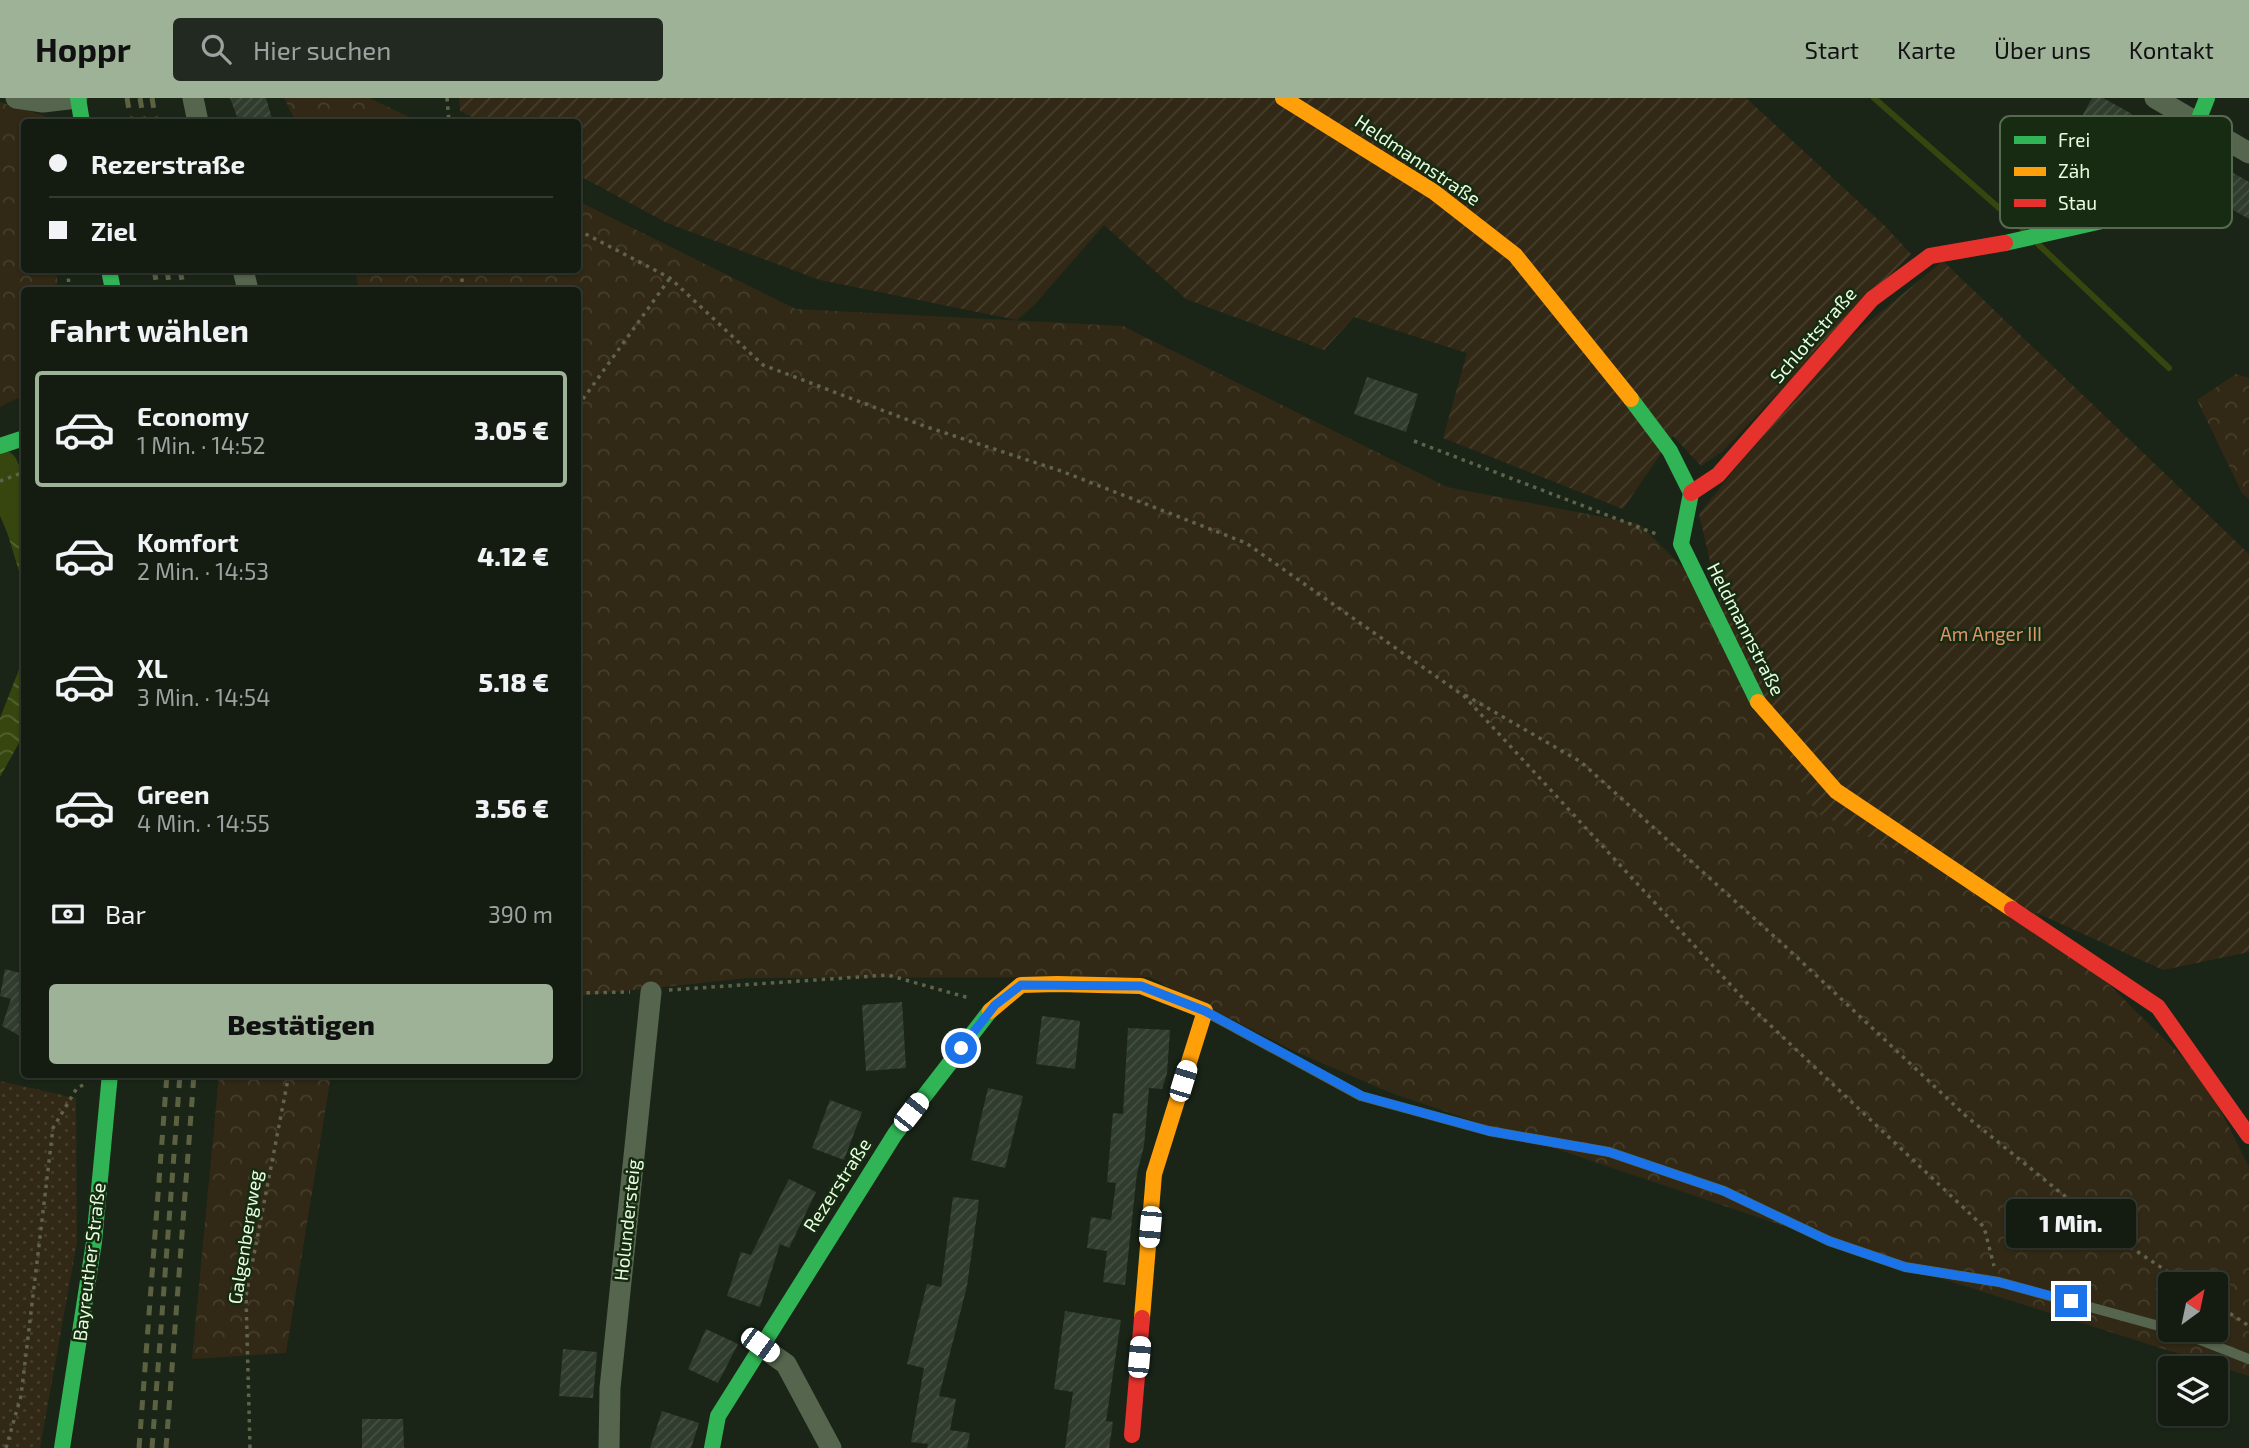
<!DOCTYPE html>
<html lang="de">
<head>
<meta charset="utf-8">
<style>
  body { margin:0; font-family:"Exo 2",sans-serif; background:#212920; color:#f1f3f6; height:100vh; display:flex; flex-direction:column; font-size:26px; white-space:nowrap }
  * { box-sizing:border-box; margin:0 }
  p { font-size:23px; color:#9da19f }
  .icon { flex:none; width:38px; height:38px; fill:none; stroke:currentColor; stroke-width:2; stroke-linecap:round; stroke-linejoin:round }
  .map { position:relative; flex:1; overflow:hidden }
  .panel { position:absolute; left:21px; top:189px; width:560px; height:791px; display:flex; flex-direction:column; background:#141c12; border-radius:7px; box-shadow:0 2px 5px #0004,0 0 0 2px #333a32 }
  .panel>* { flex:none }
  .guide { position:absolute; left:21px; top:21px; width:560px; height:154px; border-radius:7px; box-shadow:0 2px 5px #0004,0 0 0 2px #333a32; display:grid; align-content:center; height:154px; padding:0 28px; background:#141c12 }
  .needle { width:46px; rotate:33deg }
  .controls { position:absolute; left:2158px; top:1174px; display:grid; gap:14px }
  .controls a { display:grid; place-items:center; width:70px; height:70px; border-radius:7px; background:#141c12; box-shadow:0 2px 5px #0004,0 0 0 2px #333a32; font-size:35px }
  .end { position:absolute; width:32px; height:32px; margin:-16px; border:9px solid #1a73e8; background:#fff; box-shadow:0 0 0 4px #fff }
  .from { border-radius:50% }
  .bubble { position:absolute; height:49px; border-radius:7px; background:#141c12; box-shadow:0 2px 5px #0004,0 0 0 2px #333a32; font-size:23px; font-weight:800; line-height:49px; text-align:center }
  .car { position:absolute; width:21px; height:42px; margin:-21px -10px; border-radius:9px; box-shadow:0 0 5px 2px #0007; background:linear-gradient(#fff 24%,#345 0 40%,#fff 0 76%,#345 0 86%,#fff 0) }
  .guide b { display:flex; align-items:center; gap:24px; height:66px; font-size:26px }
  .guide b+b { border-top:2px solid #333a32 }
  .guide i { width:18px; height:18px; background:#f1f3f6 }
  ul { padding:0; list-style:none }
  li { display:flex; align-items:center; gap:21px; height:116px; margin:0 14px 10px; padding:0 14px; border:4px solid transparent; border-radius:7px }
  li div { flex:1 }
  li b { display:block; font-size:26px }
  li em { font-style:normal; font-weight:800 }
  li.active { border-color:#9eb298 }
  li>.icon { width:63px; height:63px; stroke-width:1.5 }
  h2 { padding:0 28px; font-size:32px; line-height:84px }
  .pay { display:flex; align-items:center; gap:18px; height:77px; padding:0 28px; font-size:26px }
  .pay p { margin-inline-start:auto }
  .action { display:flex; gap:14px; margin-top:auto; padding:14px 28px }
  .action a { flex:1; height:80px; border-radius:7px; background:#9eb298; color:#111; font-size:28px; font-weight:800; line-height:80px; text-align:center }
  header { display:flex; align-items:center; gap:42px; box-sizing:border-box; height:98px; padding:0 35px; background:#9eb298; color:#111 }
  header strong { font-size:33px }
  nav { display:flex; gap:38px; margin-inline-start:auto; font-size:24px }
  .search { width:490px; height:63px; background:#212920; display:flex; align-items:center; gap:18px; box-sizing:border-box; padding:0 24px; border-radius:7px; color:#9da19f; font-size:26px }
  .map>svg:first-child { display:block }
  .forest { fill:url(#forest-crowns); fill-rule:evenodd }
  .park { fill:url(#park-dots) }
  .garden { fill:url(#garden-furrows) }
  .water { fill:url(#water-waves) }
  .lines { fill:none; stroke-linecap:round; stroke-linejoin:round }
  .stream { stroke:#36460e; stroke-width:6 }
  .river { stroke:#36460e; stroke-width:37 }
  .building { fill:url(#building-hatch) }
  .path { stroke:#5f634a; stroke-width:3.5; stroke-dasharray:3.5 5; stroke-linecap:butt }
  .lane { stroke:#55654e; stroke-width:10 }
  .street { stroke:#55654e; stroke-width:21 }
  .fast { stroke:#30b455; stroke-width:16 }
  .slow { stroke:#ff9f0a; stroke-width:16 }
  .jam { stroke:#e5322d; stroke-width:16 }
  .rail { stroke:#5c6141; stroke-width:5; stroke-dasharray:10 9; stroke-linecap:butt }
  .route { stroke:#1a73e8; stroke-width:9 }
  .labels { text-anchor:middle; stroke-width:5; stroke-linejoin:round; paint-order:stroke }
  .street-label { font-size:19px; fill:#e5fedd; stroke:#172b12 }
  .park-label { font-size:19px; fill:#de9669; stroke:#172b12 }
  .key { fill:#172b12; stroke:#556a4f; stroke-width:2 }
  .key-label { font-size:19px; fill:#e5fedd }
</style>
</head>
<body>
<header>
<strong>Hoppr</strong>
<div class="search"><svg class="icon" aria-label="search" viewBox="0 0 24 24"><circle cx="10" cy="10" r="6"/><path d="M15 15l6 6"/></svg>Hier suchen</div>
<nav><a>Start</a><a>Karte</a><a>Über uns</a><a>Kontakt</a></nav>
</header>
<div class="map">
<svg width="2249" height="1350" viewBox="0 0 2249 1350">
  <defs>
    <pattern id="forest-crowns" width="20" height="18" patternUnits="userSpaceOnUse" patternTransform="scale(1.75)"><rect width="20" height="18" fill="#312815"/><path d="M2 6a3 3 0 1 1 6 0M12 15a3 3 0 1 1 6 0" fill="none" stroke="#453e2b"/></pattern>
    <pattern id="park-dots" width="8" height="8" patternUnits="userSpaceOnUse" patternTransform="scale(1.75)"><rect width="8" height="8" fill="#312815"/><path d="M2 2h.1M6 6h.1" fill="none" stroke="#453e2b" stroke-width="1.8" stroke-linecap="round"/></pattern>
    <pattern id="garden-furrows" width="10" height="10" patternUnits="userSpaceOnUse" patternTransform="scale(1.75)"><rect width="10" height="10" fill="#312815"/><path d="M-1 1l2-2M0 10L10 0M9 11l2-2" fill="none" stroke="#453e2b"/></pattern>
    <pattern id="water-waves" width="16" height="10" patternUnits="userSpaceOnUse" patternTransform="scale(1.75)"><rect width="16" height="10" fill="#36460e"/><path d="M0 5q4-4 8 0t8 0" fill="none" stroke="#536231"/></pattern>
    <pattern id="building-hatch" width="6" height="6" patternUnits="userSpaceOnUse" patternTransform="scale(1.75)"><rect width="6" height="6" fill="#303c2d"/><path d="M-1 1l2-2M0 6l6-6M5 7l2-2" fill="none" stroke="#445041"/></pattern>
  </defs>
  <rect width="100%" height="100%" fill="#1a2518"/>
  <path class="forest" d="M 284,0 L 370,0 L 419,24 L 296,24 Z
    M 0,4 L 45,18 L 45,24 L 24,24 L 24,172 L 56,172 L 58,192 L 24,192 L 24,297 L 0,309 Z
    M 578,103 L 796,211 L 1123,228 L 1447,389 L 1639,426 L 2205,981 L 2249,1069 L 2249,1278 L 1905,1169 L 1391,995 L 1292,952 L 1149,879 L 748,880 L 578,898 L 578,192 L 359,192 L 355,172 L 578,172 ZM 2170,1186 L 2216,1186 L 2216,1232 L 2170,1232 Z
    M 2236,276 L 2249,280 L 2249,401 L 2242,395 L 2197,302 Z
    M 219,977 L 331,977 L 286,1255 L 192,1261 Z"/>
  <path class="park" d="M 0,983 L 76,1000 L 77,1144 L 40,1350 L 0,1350 Z"/>
  <path class="garden" d="M 459,0 L 1746,0 L 1885,128 L 1911,156 L 1722,354 L 1701,368 L 1673,338 L 1623,411 L 1443,340 L 1467,255 L 1354,219 L 1324,252 L 1186,201 L 1104,127 L 1036,205 L 1017,222 L 820,182 L 667,125 L 578,77 L 578,24 L 482,24 L 460,13 Z
    M 1943,163 L 2249,456 L 2249,854 L 2163,872 L 1816,715 L 1723,519 L 1699,416 L 1823,261 Z"/>
  <path class="water" d="M 24,379 L 24,636 L 0,679 L 0,620 L 22,564 L 19,473 L 0,411 L 0,386 Z"/>
  <g class="lines">
    <path class="stream" d="M 1874,0 L 2023,131
      M 2038,146 L 2169,270"/>
    <path class="river" d="M 0,370 L 24,427"/>
  </g>
  <path class="building" d="M 230,0 L 266,0 L 273,24 L 239,24 Z
    M 2092,0 L 2103,0 L 2132,16 L 2117,43 L 2080,22 Z
    M 2216,65 L 2249,84 L 2249,121 L 2200,93 Z
    M 1367,279 L 1418,296 L 1406,334 L 1354,316 Z
    M 5,871 L 20,875 L 24,871 L 24,940 L 2,928 L 11,901 L 0,898 Z
    M 902,904 L 906,970 L 866,973 L 862,907 Z
    M 1042,918 L 1080,923 L 1075,971 L 1036,966 Z
    M 1128,930 L 1170,932 L 1167,975 L 1162,991 L 1149,990 L 1144,1048 L 1137,1075 L 1125,1187 L 1103,1184 L 1107,1153 L 1087,1150 L 1091,1119 L 1111,1122 L 1116,1085 L 1107,1084 L 1113,1015 L 1123,1016 Z
    M 988,990 L 1023,998 L 1005,1070 L 971,1062 Z
    M 830,1002 L 862,1014 L 844,1062 L 812,1050 Z
    M 789,1081 L 816,1094 L 789,1150 L 780,1146 L 760,1209 L 727,1198 L 741,1154 L 751,1157 Z
    M 953,1099 L 979,1102 L 967,1188 L 939,1298 L 956,1301 L 950,1332 L 970,1335 L 967,1350 L 927,1350 L 928,1346 L 911,1344 L 924,1270 L 907,1266 L 927,1186 L 941,1189 Z
    M 1065,1213 L 1121,1222 L 1106,1323 L 1113,1324 L 1109,1350 L 1065,1350 L 1073,1294 L 1054,1291 Z
    M 706,1231 L 738,1246 L 718,1285 L 688,1271 Z
    M 563,1251 L 597,1254 L 593,1300 L 559,1298 Z
    M 662,1313 L 699,1325 L 691,1350 L 650,1350 Z
    M 362,1321 L 403,1321 L 404,1350 L 362,1350 Z"/>
  <g class="lines">
    <path class="path" d="M 447,0 L 449,24
      M 578,132 L 670,180 L 763,267 L 924,328 L 1061,373 L 1246,445 L 1464,598 L 1751,909 L 1984,1129 L 1994,1168
      M 68,172 L 69,192
      M 461,172 L 463,192
      M 578,308 L 670,180
      M 1414,343 L 1659,437
      M 0,383 L 24,374
      M 1465,597 L 1581,664 L 1787,850 L 1966,1018 L 2114,1138 L 2186,1186
      M 669,892 L 888,877 L 969,900
      M 578,895 L 630,894
      M 2216,1206 L 2249,1228
      M 6,1350 L 21,1298 L 53,1030 L 77,990 L 85,986
      M 250,1350 L 246,1198 L 289,976"/>
    <path class="lane" d="M 1208,915 L 1361,998 L 1489,1033 L 1609,1054 L 1724,1093 L 1829,1143 L 1905,1169 L 1999,1184 L 2170,1231
      M 2175,1232 L 2249,1261"/>
    <path class="street" d="M 16,0 L 43,4 L 77,0
      M 193,0 L 198,24
      M 2155,0 L 2249,55
      M 243,172 L 248,192
      M 759,1247 L 786,1266 L 831,1350
      M 609,1350 L 610,1290 L 651,894"/>
    <path class="fast" d="M 78,0 L 82,24
      M 2005,145 L 2164,109 L 2207,0
      M 109,172 L 113,192
      M 1631,301 L 1670,353 L 1691,395 L 1681,446 L 1758,604
      M 0,348 L 24,340
      M 62,1350 L 94,1144 L 110,976
      M 712,1350 L 718,1318 L 895,1036 L 990,913"/>
    <path class="slow" d="M 1283,0 L 1434,94 L 1515,157 L 1631,301
      M 1758,604 L 1836,693 L 2012,811
      M 990,913 L 1021,887 L 1057,886 L 1141,888 L 1205,913 L 1154,1076 L 1142,1220"/>
    <path class="jam" d="M 1691,395 L 1718,377 L 1872,201 L 1930,158 L 2005,145
      M 2012,811 L 2158,909 L 2249,1038
      M 1132,1337 L 1142,1220"/>
    <path class="rail" d="M 127,0 L 131,24
      M 140,0 L 144,24
      M 152,0 L 156,24
      M 154,172 L 158,192
      M 167,172 L 170,192
      M 180,172 L 184,192
      M 139,1350 L 167,976
      M 152,1350 L 180,976
      M 166,1350 L 194,976"/>
  </g>
  <g class="lines">
    <path class="route" d="M 961,950 L 995,907 L 1021,887 L 1141,888 L 1205,913 L 1362,998 L 1489,1033 L 1609,1054 L 1724,1093 L 1829,1143 L 1905,1169 L 1998,1184 L 2071,1203"/>
  </g>
  <g class="labels">
    <g class="street-label">
      <text transform="translate(1418 62) rotate(34)" y="7">Heldmannstraße</text>
      <text transform="translate(1813 237) rotate(-49)" y="7">Schlottstraße</text>
      <text transform="translate(1746 531) rotate(63)" y="7">Heldmannstraße</text>
      <text transform="translate(837 1087) rotate(-57)" y="7">Rezerstraße</text>
      <text transform="translate(627 1122) rotate(-84)" y="7">Holundersteig</text>
      <text transform="translate(245 1139) rotate(-81)" y="7">Galgenbergweg</text>
      <text transform="translate(89 1164) rotate(-83)" y="7">Bayreuther Straße</text>
    </g>
    <g class="park-label">
      <text x="1991" y="543">Am Anger III</text>
    </g>
  </g>
  <rect x="2000" y="18" width="232" height="112" rx="10" class="key"/>
  <rect x="2014" y="38" width="32" height="8" fill="#30b455"/>
  <rect x="2014" y="69" width="32" height="9" fill="#ff9f0a"/>
  <rect x="2014" y="101" width="32" height="8" fill="#e5322d"/>
  <g class="key-label">
    <text x="2058" y="49">Frei</text>
    <text x="2058" y="80">Zäh</text>
    <text x="2058" y="112">Stau</text>
  </g>
</svg>
<div class="controls">
<a><svg class="needle" viewBox="-14 -14 28 28"><path d="M0-13l5 13h-10z" fill="#e53935"/><path d="M0 13l5-13h-10z" fill="#9da19f"/></svg></a>
<a><svg class="icon" aria-label="layers" viewBox="0 0 24 24"><path d="M12 4l9 5-9 5-9-5zM3 14l9 5 9-5"/></svg></a>
</div>
<i class="end from" style="left:961px;top:950px"></i>
<i class="end" style="left:2071px;top:1203px"></i>
<div class="bubble" style="left:2006px;top:1101px;width:130px">1 Min.</div>
<i class="car" style="left:1183px;top:983px;rotate:17deg"></i>
<i class="car" style="left:911px;top:1014px;rotate:38deg"></i>
<i class="car" style="left:1150px;top:1129px;rotate:185deg"></i>
<i class="car" style="left:760px;top:1247px;rotate:126deg"></i>
<i class="car" style="left:1139px;top:1259px;rotate:5deg"></i>
<div class="guide">
<b><i class="from"></i>Rezerstraße</b>
<b><i></i>Ziel</b>
</div>
<section class="panel">
<h2>Fahrt wählen</h2>
<ul>
<li class="active"><svg class="icon" aria-label="car" viewBox="0 0 24 24"><path d="M5 17H2v-5l4-1 3-4h7l3 4 3 1v5h-3M9 17h6M6 11h13"/><circle cx="7" cy="17" r="2"/><circle cx="17" cy="17" r="2"/></svg><div><b>Economy</b><p>1 Min. · 14:52</p></div><em>3.05 €</em></li>
<li><svg class="icon" aria-label="car" viewBox="0 0 24 24"><path d="M5 17H2v-5l4-1 3-4h7l3 4 3 1v5h-3M9 17h6M6 11h13"/><circle cx="7" cy="17" r="2"/><circle cx="17" cy="17" r="2"/></svg><div><b>Komfort</b><p>2 Min. · 14:53</p></div><em>4.12 €</em></li>
<li><svg class="icon" aria-label="car" viewBox="0 0 24 24"><path d="M5 17H2v-5l4-1 3-4h7l3 4 3 1v5h-3M9 17h6M6 11h13"/><circle cx="7" cy="17" r="2"/><circle cx="17" cy="17" r="2"/></svg><div><b>XL</b><p>3 Min. · 14:54</p></div><em>5.18 €</em></li>
<li><svg class="icon" aria-label="car" viewBox="0 0 24 24"><path d="M5 17H2v-5l4-1 3-4h7l3 4 3 1v5h-3M9 17h6M6 11h13"/><circle cx="7" cy="17" r="2"/><circle cx="17" cy="17" r="2"/></svg><div><b>Green</b><p>4 Min. · 14:55</p></div><em>3.56 €</em></li>
</ul>
<div class="pay"><svg class="icon" aria-label="cash" viewBox="0 0 24 24"><path d="M3 7h18v10H3z"/><circle cx="12" cy="12" r="2"/></svg>Bar<p>390 m</p></div>
<div class="action"><a>Bestätigen</a></div>
</section>
</div>
</body>
</html>
